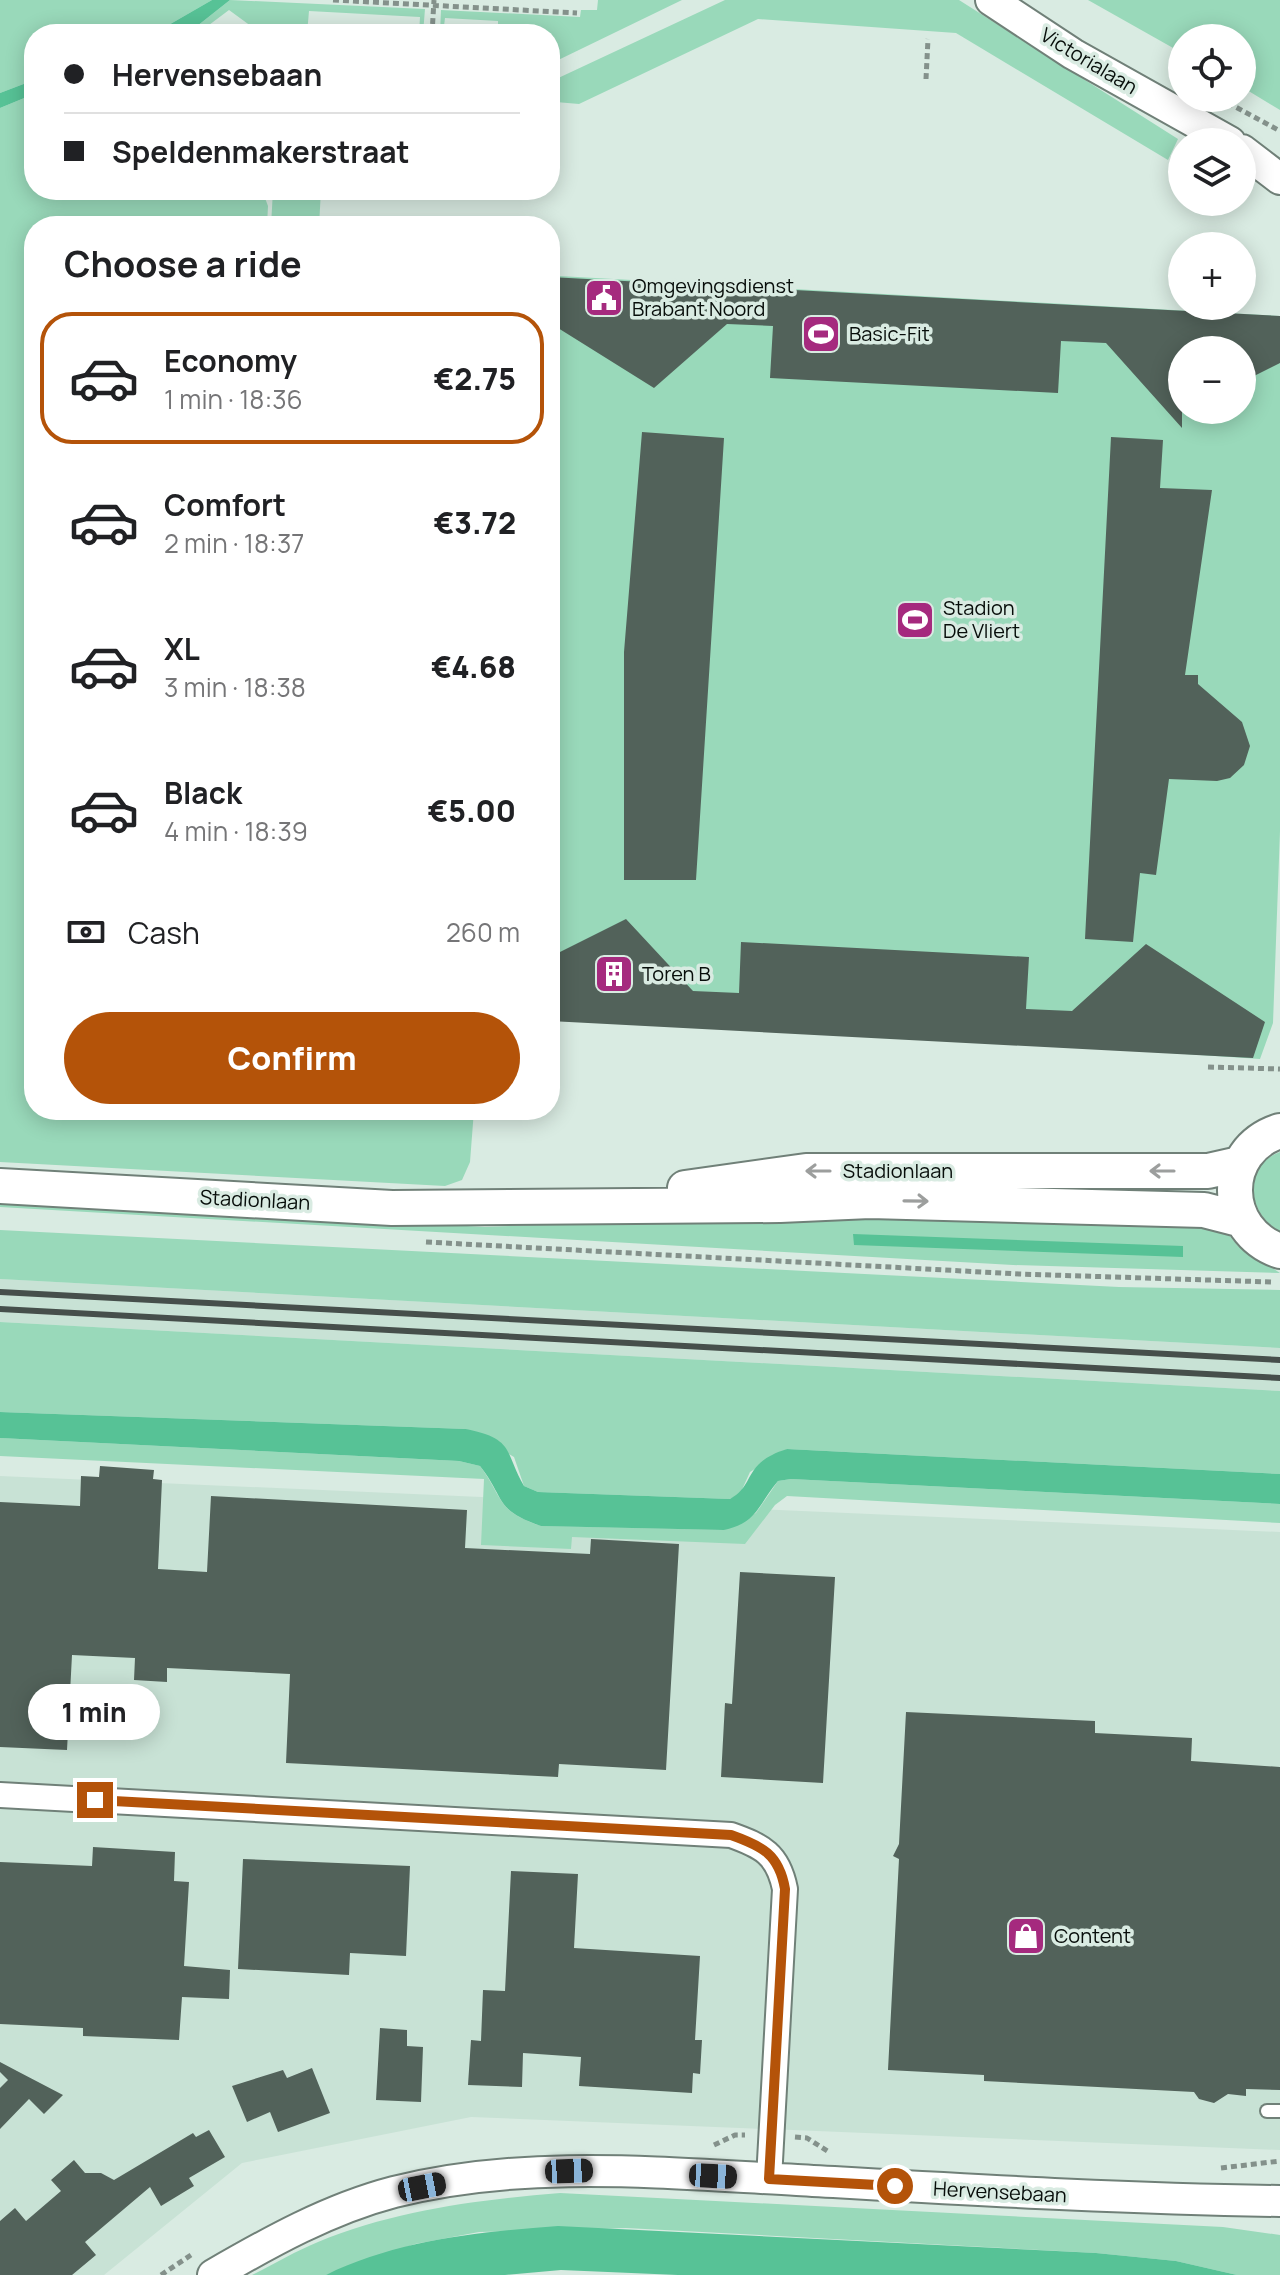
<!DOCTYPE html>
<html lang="en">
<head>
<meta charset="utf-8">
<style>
  body { margin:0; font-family:Manrope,sans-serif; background:#f2f2f2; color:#202124; height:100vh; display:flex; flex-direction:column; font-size:30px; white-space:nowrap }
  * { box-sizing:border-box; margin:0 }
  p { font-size:26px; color:#757577 }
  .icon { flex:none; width:44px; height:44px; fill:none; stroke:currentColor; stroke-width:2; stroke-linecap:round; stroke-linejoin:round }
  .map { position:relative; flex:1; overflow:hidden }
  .drawer { position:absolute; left:24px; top:216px; width:536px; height:904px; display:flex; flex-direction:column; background:#fff; border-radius:32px; box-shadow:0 4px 20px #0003 }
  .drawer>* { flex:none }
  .banner { position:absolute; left:24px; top:24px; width:536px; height:176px; border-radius:32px; box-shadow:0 4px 20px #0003; display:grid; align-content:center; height:176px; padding:0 40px; background:#fff }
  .buttons { position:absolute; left:1168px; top:24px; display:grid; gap:16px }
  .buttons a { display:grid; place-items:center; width:88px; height:88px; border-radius:50%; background:#fff; box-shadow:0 4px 20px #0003; font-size:40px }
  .end { position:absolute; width:36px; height:36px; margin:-18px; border:10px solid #b45309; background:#fff; box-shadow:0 0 0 4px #fff }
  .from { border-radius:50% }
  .bubble { position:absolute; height:56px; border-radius:28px; background:#fff; box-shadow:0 4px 20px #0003; font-size:26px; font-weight:800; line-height:56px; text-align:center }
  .car { position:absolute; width:24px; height:48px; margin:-24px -12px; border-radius:10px; box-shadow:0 0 6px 2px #0007; background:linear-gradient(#222 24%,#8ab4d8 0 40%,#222 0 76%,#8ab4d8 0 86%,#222 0) }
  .banner b { display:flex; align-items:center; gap:28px; height:76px; font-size:30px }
  .banner b+b { border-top:2px solid #e0e0e0 }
  .banner i { width:20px; height:20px; background:#202124 }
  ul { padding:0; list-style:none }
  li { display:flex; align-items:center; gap:24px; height:132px; margin:0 16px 12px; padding:0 24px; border:4px solid transparent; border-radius:32px }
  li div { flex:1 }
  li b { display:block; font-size:30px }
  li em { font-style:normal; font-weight:800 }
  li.active { border-color:#b45309 }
  li>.icon { width:72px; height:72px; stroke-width:1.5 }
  h2 { padding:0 40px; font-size:36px; line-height:96px }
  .pay { display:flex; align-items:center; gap:20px; height:88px; padding:0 40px; font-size:30px }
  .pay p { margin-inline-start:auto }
  .cta { display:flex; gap:16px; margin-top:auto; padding:16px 40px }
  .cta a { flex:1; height:92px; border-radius:48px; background:#b45309; color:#fff; font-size:32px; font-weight:800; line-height:92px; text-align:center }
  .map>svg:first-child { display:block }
  .built { fill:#c8e2d5 }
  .green { fill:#99d9ba; fill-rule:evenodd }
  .water { fill:#57c296 }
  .building { fill:#52625a }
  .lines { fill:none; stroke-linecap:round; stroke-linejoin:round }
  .service-casing { stroke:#708078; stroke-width:16 }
  .minor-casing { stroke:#708078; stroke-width:28 }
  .tertiary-casing { stroke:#708078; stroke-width:34 }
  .secondary-casing { stroke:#708078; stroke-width:38 }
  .path { stroke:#84918b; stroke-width:5; stroke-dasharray:6 4; stroke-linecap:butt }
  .service { stroke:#fff; stroke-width:12 }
  .minor { stroke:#fff; stroke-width:24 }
  .tertiary { stroke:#fff; stroke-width:30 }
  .secondary { stroke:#fff; stroke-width:34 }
  .rail { stroke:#464f4b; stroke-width:6 }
  .oneway { stroke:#9c9e9d }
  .route { stroke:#b45309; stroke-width:10 }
  .labels { text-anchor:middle; stroke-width:7; stroke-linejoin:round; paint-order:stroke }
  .street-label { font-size:20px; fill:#070d0a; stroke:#d9ebe2 }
  .poi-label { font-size:20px; fill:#070d0a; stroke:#d9ebe2; text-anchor:start }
</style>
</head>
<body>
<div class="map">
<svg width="1280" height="2275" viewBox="0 0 1280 2275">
  <rect width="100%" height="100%" fill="#d9ebe2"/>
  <path class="built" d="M 0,1279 L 1280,1348 L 1280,1391 L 0,1322 Z
    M 0,1476 L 1280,1532 L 1280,2150 L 471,2117 L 242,2163 L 104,2275 L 0,2275 Z"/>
  <path class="green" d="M 0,0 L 212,0 L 153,34 L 34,34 L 34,80 L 0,93 Z
    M 230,0 L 425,9 L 423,34 L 419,34 L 420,17 L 309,11 L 307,34 L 262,34 L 229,10 L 197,34 L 187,34 Z
    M 598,0 L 682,0 L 550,64 L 550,34 L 498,34 L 498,21 L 445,18 L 443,34 L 440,34 L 441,10 L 580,17 L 581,10 L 597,10 Z
    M 725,0 L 959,0 L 1178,139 L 1168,160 L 956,33 L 758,19 L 579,104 L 556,102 L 554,80 Z
    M 1088,0 L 1280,0 L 1280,110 L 1242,87 L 1242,38 L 1182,38 L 1182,53 Z
    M 34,94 L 34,190 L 262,190 L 268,206 L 267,226 L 34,226 L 34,1110 L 474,1110 L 470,1162 L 462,1180 L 445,1186 L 0,1162 L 0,108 Z
    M 273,190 L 321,190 L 319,226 L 271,226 Z
    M 559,276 L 1280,316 L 1280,831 L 1273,1023 L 1260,1059 L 550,1012 L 550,295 ZM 1182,350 L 1242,350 L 1242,410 L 1182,410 Z
    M 1280,1152 L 1280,1232 C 1248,1214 1240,1167 1280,1152 Z
    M 0,1201 L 485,1227 L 872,1211 L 1223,1228 L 1238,1246 L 1280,1273 L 1013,1265 L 0,1207 Z
    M 0,1230 L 1119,1287 L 1280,1290 L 1280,1348 L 0,1279 Z
    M 0,1322 L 1280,1391 L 1280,1474 L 787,1449 L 750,1472 L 740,1494 L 730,1499 L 538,1492 L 524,1486 L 514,1457 L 466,1429 L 0,1412 Z
    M 0,1438 L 459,1461 L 480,1466 C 505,1500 495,1510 541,1526 L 724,1530 L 756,1513 L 778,1481 L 791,1479 L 1280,1504 L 1280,1523 L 787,1496 L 775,1505 L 745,1544 L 572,1537 L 571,1549 L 481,1545 L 484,1479 L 0,1456 Z
    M 560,2193 L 1223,2227 L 1280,2235 L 1280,2275 L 1237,2275 L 1176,2261 L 1096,2253 L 626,2228 L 479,2232 L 415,2244 L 326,2275 L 252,2275 C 274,2264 296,2251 318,2242 C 396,2210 477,2200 560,2193 Z"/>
  <path class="water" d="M 212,0 L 230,0 L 187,34 L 153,34 Z
    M 34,80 L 34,94 L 0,108 L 0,93 Z
    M 853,1234 L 1183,1246 L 1183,1257 L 854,1245 Z
    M 0,1412 L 466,1429 C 515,1439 504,1451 524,1486 L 538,1492 L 730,1499 C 756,1485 742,1463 787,1449 L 1280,1474 L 1280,1504 L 791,1479 L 778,1481 C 758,1505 757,1523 724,1530 L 541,1526 C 494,1510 506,1499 480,1466 L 459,1461 L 0,1438 Z
    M 558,2226 L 1096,2253 L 1176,2261 L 1237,2275 L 678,2275 L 561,2270 L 505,2275 L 326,2275 C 397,2240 480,2232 558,2226 Z"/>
  <path class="building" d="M 550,277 L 1280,316 L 1280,363 L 1242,382 L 1242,350 L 1182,350 L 1182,428 L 1106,343 L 1061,341 L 1058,393 L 770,378 L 773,326 L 727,324 L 654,388 L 550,323 Z
    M 642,432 L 724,438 L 696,880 L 624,880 L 624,652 Z
    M 1111,437 L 1163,440 L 1160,488 L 1212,490 L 1185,675 L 1198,675 L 1198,684 L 1242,722 L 1250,746 L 1244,765 L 1230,778 L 1217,781 L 1169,779 L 1156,875 L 1140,873 L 1133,942 L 1085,939 Z
    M 626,919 L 693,991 L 739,993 L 741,942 L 1029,957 L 1026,1009 L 1072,1011 L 1146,944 L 1265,1022 L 1253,1058 L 550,1021 L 550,957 Z
    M 100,1466 L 154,1470 L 153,1479 L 162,1480 L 158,1569 L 207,1572 L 211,1496 L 467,1510 L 465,1548 L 590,1554 L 591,1539 L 679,1544 L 666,1770 L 559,1764 L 558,1777 L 286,1763 L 290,1674 L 167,1668 L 167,1682 L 134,1680 L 135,1658 L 72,1655 L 67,1750 L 0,1747 L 0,1502 L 80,1506 L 81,1476 L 99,1477 Z
    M 740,1572 L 835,1577 L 823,1783 L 721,1777 L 725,1703 L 732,1704 Z
    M 906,1712 L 1095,1721 L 1095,1733 L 1192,1738 L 1191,1761 L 1280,1767 L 1280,2090 L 1246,2089 L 1246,2096 L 1228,2094 L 1214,2103 L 1199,2099 L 1194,2092 L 984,2081 L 984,2075 L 888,2070 L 899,1859 L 893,1856 L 899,1844 Z
    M 93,1847 L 175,1852 L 174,1881 L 189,1882 L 184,1966 L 230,1970 L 229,1999 L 182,1997 L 179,2040 L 83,2036 L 83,2028 L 0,2024 L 0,1862 L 92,1866 Z
    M 243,1859 L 410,1866 L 406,1956 L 350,1953 L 349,1975 L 238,1969 Z
    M 511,1871 L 578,1874 L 574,1948 L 700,1956 L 695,2040 L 702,2040 L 700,2074 L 693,2073 L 692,2093 L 579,2086 L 581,2057 L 523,2053 L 522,2087 L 468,2085 L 471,2040 L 481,2041 L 483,1990 L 505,1991 Z
    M 380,2028 L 407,2030 L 407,2046 L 423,2047 L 421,2102 L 376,2100 Z
    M 0,2062 L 17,2071 L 63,2095 L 44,2114 L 29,2099 L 0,2129 L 0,2088 L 8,2080 L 0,2072 Z
    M 312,2068 L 330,2113 L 278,2132 L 270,2112 L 247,2122 L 232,2086 L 283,2070 L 287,2078 Z
    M 209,2130 L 225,2157 L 189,2178 L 194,2186 L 161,2206 L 150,2187 L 85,2242 L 96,2255 L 72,2275 L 0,2275 L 0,2221 L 15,2208 L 26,2221 L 61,2191 L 51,2180 L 74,2160 L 85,2173 L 101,2173 L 114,2180 L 193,2133 L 196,2137 Z"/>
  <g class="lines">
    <defs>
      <path id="service" d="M 1267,2111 L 1280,2111"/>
      <path id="minor" d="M 0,1795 L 731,1835 C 762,1846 778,1854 785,1889 L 769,2179"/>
      <path id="tertiary" d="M 991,0 L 1073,54 L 1230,142
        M 1242,150 L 1280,179
        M 213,2275 C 270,2242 329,2209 394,2192 C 526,2159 662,2173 797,2180 C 958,2189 1119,2199 1280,2201"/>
      <path id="secondary" d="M 1280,1131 C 1219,1150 1221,1231 1280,1251
        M 0,1186 L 392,1208 L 780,1205 L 870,1201 L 1204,1210 L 1239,1219
        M 685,1188 L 806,1171 L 1208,1171 L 1239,1164"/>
    </defs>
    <use href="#service" class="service-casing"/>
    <use href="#minor" class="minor-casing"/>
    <use href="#tertiary" class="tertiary-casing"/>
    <use href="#secondary" class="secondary-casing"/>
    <path class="path" d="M 333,0 L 577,13
      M 432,34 L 434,0
      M 926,79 L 928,39
      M 1219,98 L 1280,131
      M 1208,1067 L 1280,1069
      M 426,1242 L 1019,1274 L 1271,1282
      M 795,2137 L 807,2138 L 829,2152
      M 714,2145 L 735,2135 L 745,2135
      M 1221,2168 L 1280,2161
      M 161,2275 L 191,2255"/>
    <use href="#service" class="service"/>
    <use href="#minor" class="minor"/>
    <use href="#tertiary" class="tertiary"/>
    <use href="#secondary" class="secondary"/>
    <path class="rail" d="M 0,1292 L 1280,1360
      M 0,1309 L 1280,1378"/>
  </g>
  <defs><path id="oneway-shaft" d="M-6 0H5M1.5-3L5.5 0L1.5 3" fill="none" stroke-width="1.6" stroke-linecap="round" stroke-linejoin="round" transform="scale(2)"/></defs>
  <g class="oneway">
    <use href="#oneway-shaft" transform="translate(818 1171) rotate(180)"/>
    <use href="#oneway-shaft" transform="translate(1162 1171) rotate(-180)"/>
    <use href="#oneway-shaft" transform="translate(916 1201) rotate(1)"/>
  </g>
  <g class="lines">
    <path class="route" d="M 95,1800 L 731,1835 C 762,1846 779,1854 785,1889 L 769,2179 L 895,2186"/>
  </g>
  <defs>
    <symbol id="civic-square" viewBox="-11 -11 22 22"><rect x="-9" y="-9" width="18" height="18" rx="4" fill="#a52a7e" stroke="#d9ebe2"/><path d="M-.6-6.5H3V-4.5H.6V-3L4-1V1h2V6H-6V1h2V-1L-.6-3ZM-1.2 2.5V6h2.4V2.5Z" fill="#fff"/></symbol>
    <symbol id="stadium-square" viewBox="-11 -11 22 22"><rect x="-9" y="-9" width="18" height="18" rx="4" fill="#a52a7e" stroke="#d9ebe2"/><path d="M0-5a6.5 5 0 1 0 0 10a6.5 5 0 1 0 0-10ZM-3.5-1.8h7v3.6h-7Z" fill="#fff"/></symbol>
    <symbol id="building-square" viewBox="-11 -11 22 22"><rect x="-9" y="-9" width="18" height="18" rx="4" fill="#a52a7e" stroke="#d9ebe2"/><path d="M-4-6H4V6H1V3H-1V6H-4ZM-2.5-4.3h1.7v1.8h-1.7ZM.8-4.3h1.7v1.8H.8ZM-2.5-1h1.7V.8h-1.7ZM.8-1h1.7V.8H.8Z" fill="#fff"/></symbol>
    <symbol id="shop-square" viewBox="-11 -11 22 22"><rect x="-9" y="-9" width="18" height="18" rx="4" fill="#a52a7e" stroke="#d9ebe2"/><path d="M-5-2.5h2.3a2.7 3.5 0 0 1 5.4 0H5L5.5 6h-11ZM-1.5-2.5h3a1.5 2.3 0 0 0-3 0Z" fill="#fff"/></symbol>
  </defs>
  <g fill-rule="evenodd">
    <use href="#civic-square" x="582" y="276" width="44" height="44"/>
    <use href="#stadium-square" x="799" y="312" width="44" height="44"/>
    <use href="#stadium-square" x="893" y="598" width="44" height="44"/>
    <use href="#building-square" x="592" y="952" width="44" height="44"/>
    <use href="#shop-square" x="1004" y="1914" width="44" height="44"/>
  </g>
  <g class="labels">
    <g class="street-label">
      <text transform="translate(1089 61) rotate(31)" y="7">Victorialaan</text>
      <text x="898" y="1178">Stadionlaan</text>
      <text transform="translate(255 1200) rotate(3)" y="7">Stadionlaan</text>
      <text transform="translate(1000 2192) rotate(3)" y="7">Hervensebaan</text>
    </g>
    <g class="poi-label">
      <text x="632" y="293">Omgevingsdienst<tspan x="632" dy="23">Brabant Noord</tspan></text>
      <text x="849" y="341">Basic-Fit</text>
      <text x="943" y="615">Stadion<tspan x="943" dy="23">De Vliert</tspan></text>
      <text x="642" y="981">Toren B</text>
      <text x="1054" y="1943">Content</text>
    </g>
  </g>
</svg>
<div class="buttons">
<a><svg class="icon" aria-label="locate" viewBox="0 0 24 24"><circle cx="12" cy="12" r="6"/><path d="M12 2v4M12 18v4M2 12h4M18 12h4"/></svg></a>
<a><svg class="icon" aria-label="layers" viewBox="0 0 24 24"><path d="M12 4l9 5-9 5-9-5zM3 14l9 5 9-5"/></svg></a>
<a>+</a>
<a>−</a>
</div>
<i class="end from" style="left:895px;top:2186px"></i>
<i class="end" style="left:95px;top:1800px"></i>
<div class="bubble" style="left:28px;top:1684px;width:132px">1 min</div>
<i class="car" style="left:569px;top:2171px;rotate:88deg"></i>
<i class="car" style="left:713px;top:2176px;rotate:93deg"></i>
<i class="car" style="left:422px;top:2187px;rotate:79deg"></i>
<div class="banner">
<b><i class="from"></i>Hervensebaan</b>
<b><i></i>Speldenmakerstraat</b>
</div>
<section class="drawer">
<h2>Choose a ride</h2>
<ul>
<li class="active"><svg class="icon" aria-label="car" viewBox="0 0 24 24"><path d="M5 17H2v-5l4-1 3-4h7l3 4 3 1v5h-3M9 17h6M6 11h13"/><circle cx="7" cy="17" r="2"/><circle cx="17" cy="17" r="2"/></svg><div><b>Economy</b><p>1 min · 18:36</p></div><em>€2.75</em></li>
<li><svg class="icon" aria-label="car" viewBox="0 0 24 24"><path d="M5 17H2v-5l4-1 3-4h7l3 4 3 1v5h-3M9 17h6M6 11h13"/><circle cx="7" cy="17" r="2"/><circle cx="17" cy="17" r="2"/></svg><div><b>Comfort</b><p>2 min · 18:37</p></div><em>€3.72</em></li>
<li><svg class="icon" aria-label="car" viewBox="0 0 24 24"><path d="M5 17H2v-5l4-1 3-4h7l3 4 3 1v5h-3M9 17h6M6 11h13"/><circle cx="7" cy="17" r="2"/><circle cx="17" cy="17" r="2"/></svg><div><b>XL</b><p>3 min · 18:38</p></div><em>€4.68</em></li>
<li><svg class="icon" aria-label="car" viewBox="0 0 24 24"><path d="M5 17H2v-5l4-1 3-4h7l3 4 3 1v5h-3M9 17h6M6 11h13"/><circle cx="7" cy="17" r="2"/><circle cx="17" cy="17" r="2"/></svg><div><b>Black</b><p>4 min · 18:39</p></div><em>€5.00</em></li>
</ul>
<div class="pay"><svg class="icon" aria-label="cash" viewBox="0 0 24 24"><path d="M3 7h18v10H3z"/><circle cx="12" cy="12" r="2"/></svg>Cash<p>260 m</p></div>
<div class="cta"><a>Confirm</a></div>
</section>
</div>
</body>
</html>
